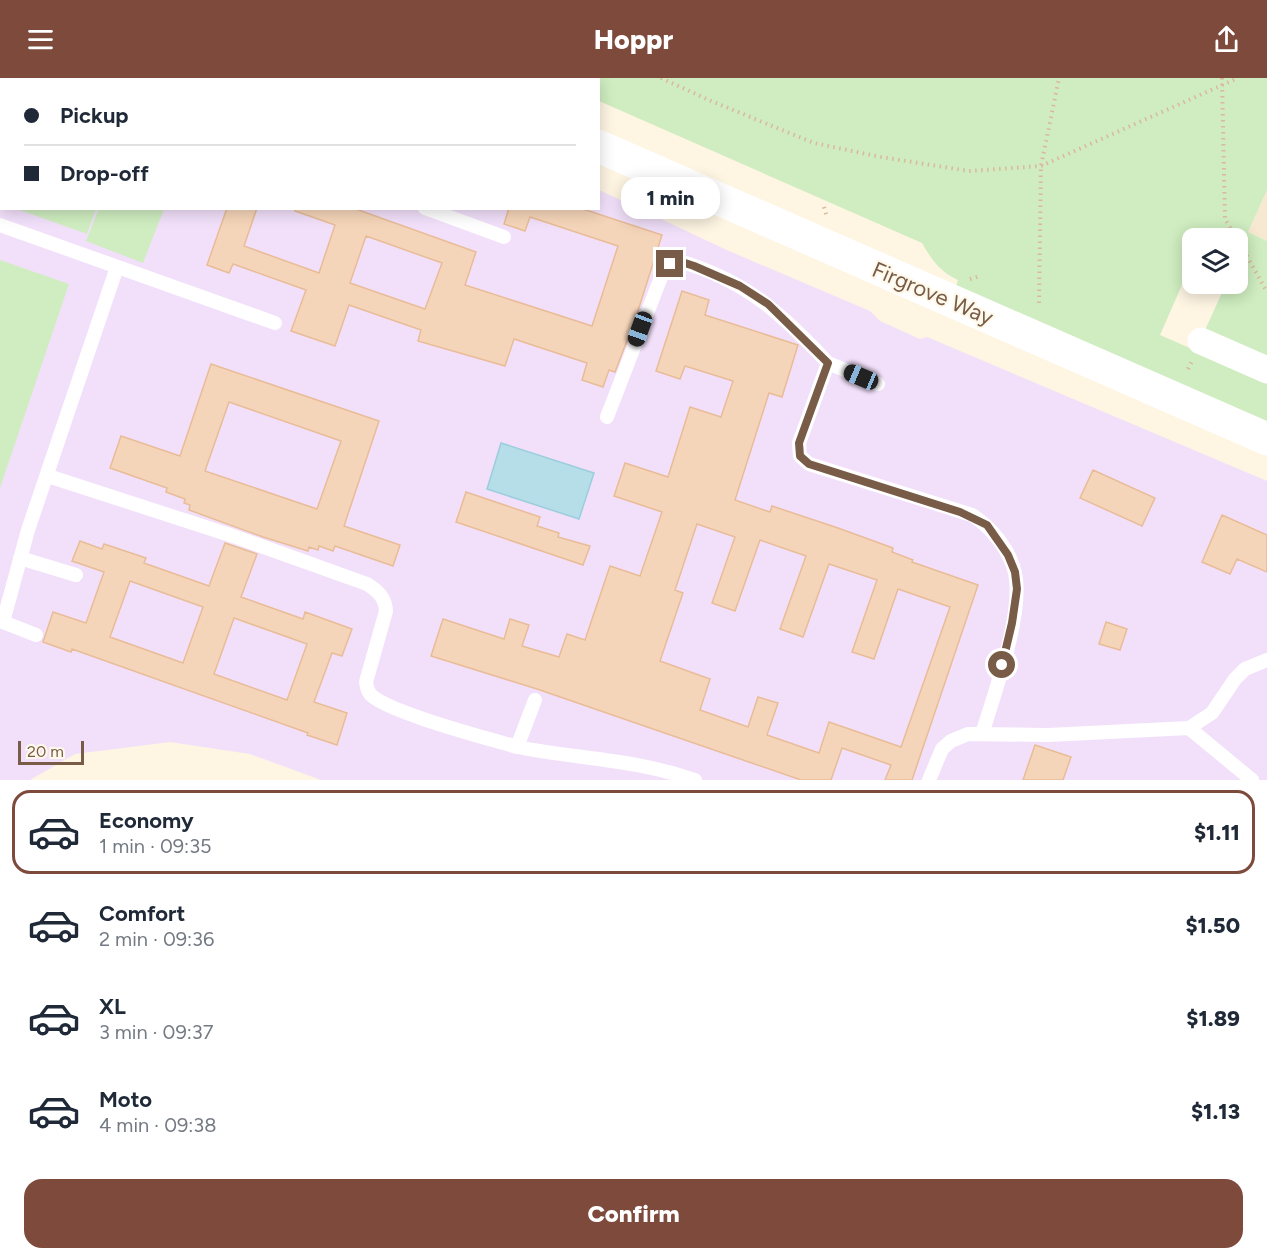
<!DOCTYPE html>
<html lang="en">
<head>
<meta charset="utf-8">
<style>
  body { margin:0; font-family:Figtree,sans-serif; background:#f6f6f7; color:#1f2937; height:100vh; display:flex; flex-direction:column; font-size:22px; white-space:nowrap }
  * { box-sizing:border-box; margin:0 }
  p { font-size:20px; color:#747a83 }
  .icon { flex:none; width:33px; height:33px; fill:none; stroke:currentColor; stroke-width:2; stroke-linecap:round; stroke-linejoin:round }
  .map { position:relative; height:702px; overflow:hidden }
  .drawer { display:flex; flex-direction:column; background:#fff; flex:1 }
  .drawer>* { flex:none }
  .top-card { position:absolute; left:0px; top:0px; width:600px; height:132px; box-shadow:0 3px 15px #0003; display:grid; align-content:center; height:132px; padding:0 24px; background:#fff }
  .controls { position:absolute; left:1182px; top:150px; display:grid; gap:12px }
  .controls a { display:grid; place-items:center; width:66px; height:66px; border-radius:12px; background:#fff; box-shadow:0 3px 15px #0003; font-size:30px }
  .scale { position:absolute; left:18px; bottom:15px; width:66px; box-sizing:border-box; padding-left:6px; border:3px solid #785c47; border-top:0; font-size:16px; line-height:21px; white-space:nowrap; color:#785c47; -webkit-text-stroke:4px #fff9eb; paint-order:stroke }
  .end { position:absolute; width:27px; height:27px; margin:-14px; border:8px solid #785c47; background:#fff; box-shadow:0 0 0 3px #fff }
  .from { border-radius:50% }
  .bubble { position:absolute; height:42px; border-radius:18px; background:#fff; box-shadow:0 3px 15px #0003; font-size:20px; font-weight:800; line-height:42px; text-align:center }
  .car { position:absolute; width:18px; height:36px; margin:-18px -9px; border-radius:8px; box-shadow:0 0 4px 2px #0007; background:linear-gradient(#222 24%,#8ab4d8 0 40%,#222 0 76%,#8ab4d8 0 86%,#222 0) }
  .top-card b { display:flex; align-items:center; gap:21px; height:57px; font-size:22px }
  .top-card b+b { border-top:2px solid #e0e1e3 }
  .top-card i { width:15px; height:15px; background:#1f2937 }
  ul { padding:10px 0 0; list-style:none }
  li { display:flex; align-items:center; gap:18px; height:84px; margin:0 12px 9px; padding:0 12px; border:3px solid transparent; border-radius:18px }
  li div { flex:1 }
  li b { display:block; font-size:22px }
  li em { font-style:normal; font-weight:800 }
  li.active { border-color:#7d4a3b }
  li>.icon { width:54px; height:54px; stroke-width:1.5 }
  .primary-button { display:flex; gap:12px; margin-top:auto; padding:12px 24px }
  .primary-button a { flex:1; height:69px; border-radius:18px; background:#7d4a3b; color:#fff; font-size:24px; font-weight:800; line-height:69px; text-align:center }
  header { display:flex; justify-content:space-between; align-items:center; height:78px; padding:0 24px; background:#7d4a3b; color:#fff; font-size:27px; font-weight:800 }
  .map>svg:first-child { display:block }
  .residential { fill:#f6e8d1 }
  .education { fill:#f2e0fa }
  .green { fill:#cfedc0 }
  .water { fill:#b6dee9; stroke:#9bcddc; stroke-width:1.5 }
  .building { fill:#f5d5b9; stroke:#e9bc98; stroke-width:1.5; fill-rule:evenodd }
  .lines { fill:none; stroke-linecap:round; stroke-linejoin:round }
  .path { stroke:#dbb89c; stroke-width:4; stroke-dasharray:1.5 4.5; stroke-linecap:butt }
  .lane { stroke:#fff; stroke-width:14 }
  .street { stroke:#fff; stroke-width:27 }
  .secondary { stroke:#fff; stroke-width:33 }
  .route { stroke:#785c47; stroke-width:8 }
  .labels { text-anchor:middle; stroke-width:4.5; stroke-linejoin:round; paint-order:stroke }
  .street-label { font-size:22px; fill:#785c47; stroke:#fff9eb }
</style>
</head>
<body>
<header><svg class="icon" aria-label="menu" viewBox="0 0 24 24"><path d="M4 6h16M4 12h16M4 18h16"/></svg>Hoppr<svg class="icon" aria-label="share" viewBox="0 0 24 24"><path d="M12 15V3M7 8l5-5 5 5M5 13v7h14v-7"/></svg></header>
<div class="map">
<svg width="1267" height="702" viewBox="0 0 1267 702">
  <rect width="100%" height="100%" fill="#fef5e3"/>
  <path class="residential" d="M 1267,112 L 1267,163 L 1248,154 Z"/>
  <path class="education" d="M 0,0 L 363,1 L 2,2 L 2,130 L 598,130 L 599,112 L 729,173 L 870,233 L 880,243 L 920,261 L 927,259 L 1267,403 L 1267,702 L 321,702 L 250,676 L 170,664 L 75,676 L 30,702 L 0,702 Z"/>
  <path class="green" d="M 0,0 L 143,0 L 2,2 L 1,125 Z
    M 546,0 L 1267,0 L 1267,112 L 1248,154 L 1267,163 L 1267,279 L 1205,252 L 1226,206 L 1238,206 L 1238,160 L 1192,160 L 1192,184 L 1160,257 L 1267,304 L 1267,346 L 956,209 L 958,202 C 940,194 931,181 922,165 L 599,23 L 598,2 Z
    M 99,130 L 164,131 L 143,185 L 86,163 Z
    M 17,131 L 96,131 L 87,156 Z
    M 0,182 L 69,206 L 0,410 Z"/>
  <path class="water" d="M 501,365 L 594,395 L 579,441 L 487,411 Z"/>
  <path class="building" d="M 227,130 L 257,130 L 244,168 L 319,195 L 335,147 L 295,133 L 295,130 L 353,130 L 476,174 L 465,207 L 592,248 L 618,168 L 530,139 L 525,153 L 504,146 L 509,130 L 580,130 L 662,157 L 636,239 L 615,294 L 609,292 L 603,309 L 582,302 L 587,285 L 514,261 L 505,288 L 418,263 L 421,252 L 349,227 L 335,268 L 291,253 L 306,212 L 233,186 L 229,195 L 207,187 ZM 366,158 L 442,185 L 425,231 L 350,205 Z
    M 682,213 L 709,222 L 705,237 L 798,267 L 782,319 L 769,315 L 735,422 L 770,434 L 772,428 L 838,450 L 893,470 L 892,474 L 913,482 L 912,484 L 978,507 L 912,702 L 885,702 L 891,687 L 842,670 L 831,702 L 801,702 L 537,611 L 431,578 L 443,541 L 504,561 L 510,541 L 529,547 L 522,568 L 559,579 L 567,556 L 585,562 L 610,488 L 640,498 L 662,434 L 614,418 L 625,385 L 668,399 L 690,329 L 721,339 L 733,303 L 685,288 L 680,301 L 656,293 ZM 697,446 L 735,459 L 712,525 L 735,533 L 760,462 L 806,478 L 780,551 L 803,559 L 829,486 L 877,502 L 852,574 L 874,581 L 898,511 L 950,529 L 901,669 L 829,644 L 819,675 L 767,657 L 778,625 L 758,619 L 748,649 L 700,632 L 710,601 L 660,583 L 683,515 L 675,512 Z
    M 211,286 L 379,343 L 344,448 L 400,467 L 393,488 L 335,468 L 333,473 L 319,468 L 318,472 L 309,469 L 308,473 L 263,459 L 189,432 L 190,427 L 184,425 L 185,421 L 166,414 L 167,410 L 110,390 L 121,358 L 180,378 ZM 229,324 L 341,363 L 317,431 L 205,393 Z
    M 1093,392 L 1155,420 L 1142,448 L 1080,420 Z
    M 466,414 L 540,439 L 537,448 L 559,455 L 558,459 L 590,468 L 583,487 L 456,444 Z
    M 1222,437 L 1267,457 L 1267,494 L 1237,481 L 1230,496 L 1202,484 Z
    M 80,463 L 102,471 L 104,466 L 146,480 L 144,485 L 209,508 L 225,465 L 257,476 L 241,519 L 303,541 L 305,534 L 352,551 L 342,578 L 332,575 L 314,624 L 347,635 L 337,667 L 307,657 L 308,655 L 72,571 L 71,574 L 43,564 L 53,534 L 86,545 L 104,494 L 72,483 ZM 130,503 L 203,529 L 183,585 L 110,559 ZM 234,540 L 307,566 L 287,622 L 214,596 Z
    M 1106,544 L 1127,551 L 1120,572 L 1099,566 Z
    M 1035,667 L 1071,679 L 1063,702 L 1023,702 Z"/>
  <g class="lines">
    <path class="path" d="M 661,0 L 711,23 L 814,65 L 881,79 L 969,93 L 1041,88 L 1238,0
      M 1222,0 L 1225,141 L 1236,160
      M 824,129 L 827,139
      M 1238,162 L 1267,214
      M 970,201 L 980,198
      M 1039,225 L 1041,88 L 1059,0
      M 1188,291 L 1192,283"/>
    <path class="lane" d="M 425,130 L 504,159
      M 0,147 L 275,245
      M 878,306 L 828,285 L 799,365 L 800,378 L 809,386 L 972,437 C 991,449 1010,472 1015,495 C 1024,534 994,617 982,656
      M 607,339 L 663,194 L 670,186 L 679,183 C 747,203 781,235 828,285
      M 48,398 L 233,458 L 367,506 C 378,513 385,519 386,533 L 366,604 C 367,609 367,613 371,617 C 390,635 487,660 517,669
      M 20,480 L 76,497
      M 36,557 L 3,544 L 28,452 L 117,189
      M 535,622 L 517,669 C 578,681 634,681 695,702
      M 1189,650 L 1252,702
      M 929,702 L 942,671 L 951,663 L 968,656 L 1048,657 L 1189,650 L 1212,635 L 1235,601 L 1245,591 L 1267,582"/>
    <path class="street" d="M 1201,263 L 1267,292"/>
    <path class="secondary" d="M 444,0 L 447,2
      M 598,68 L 1267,361"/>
  </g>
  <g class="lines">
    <path class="route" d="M 670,186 L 679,183 L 694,188 L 740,208 L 768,226 L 828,285 L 799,365 L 800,378 L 809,386 L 960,434 L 987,447 L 1008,477 L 1015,494 L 1017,511 L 1012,545 L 1002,587"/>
  </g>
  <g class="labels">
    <g class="street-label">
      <text transform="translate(933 215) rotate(23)" y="8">Firgrove Way</text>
    </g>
  </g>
</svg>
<div class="controls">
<a><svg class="icon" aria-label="layers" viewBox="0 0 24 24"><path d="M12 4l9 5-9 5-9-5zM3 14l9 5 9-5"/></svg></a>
</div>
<div class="scale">20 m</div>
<i class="end from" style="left:1002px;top:587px"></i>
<i class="end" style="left:670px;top:186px"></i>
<div class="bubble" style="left:621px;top:99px;width:99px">1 min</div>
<i class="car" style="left:640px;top:251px;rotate:200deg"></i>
<i class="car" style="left:861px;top:299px;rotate:293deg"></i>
<div class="top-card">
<b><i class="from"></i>Pickup</b>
<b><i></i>Drop-off</b>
</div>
</div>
<section class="drawer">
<ul>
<li class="active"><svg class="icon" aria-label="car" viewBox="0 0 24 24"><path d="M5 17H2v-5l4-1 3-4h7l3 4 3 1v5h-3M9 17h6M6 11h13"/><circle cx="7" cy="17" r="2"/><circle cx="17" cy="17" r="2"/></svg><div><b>Economy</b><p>1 min · 09:35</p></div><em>$1.11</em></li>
<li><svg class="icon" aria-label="car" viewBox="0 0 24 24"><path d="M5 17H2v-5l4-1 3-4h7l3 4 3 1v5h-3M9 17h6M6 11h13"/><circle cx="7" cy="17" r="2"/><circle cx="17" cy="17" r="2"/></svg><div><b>Comfort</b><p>2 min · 09:36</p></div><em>$1.50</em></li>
<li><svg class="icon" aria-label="car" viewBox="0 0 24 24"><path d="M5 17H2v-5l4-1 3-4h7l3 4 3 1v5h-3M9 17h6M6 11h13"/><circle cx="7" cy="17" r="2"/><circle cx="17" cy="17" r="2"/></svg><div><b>XL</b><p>3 min · 09:37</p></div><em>$1.89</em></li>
<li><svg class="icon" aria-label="car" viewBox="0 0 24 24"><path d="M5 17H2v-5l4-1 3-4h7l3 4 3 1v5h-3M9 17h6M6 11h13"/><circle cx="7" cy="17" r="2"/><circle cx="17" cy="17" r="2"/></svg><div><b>Moto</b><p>4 min · 09:38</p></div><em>$1.13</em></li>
</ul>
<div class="primary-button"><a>Confirm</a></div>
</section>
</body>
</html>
